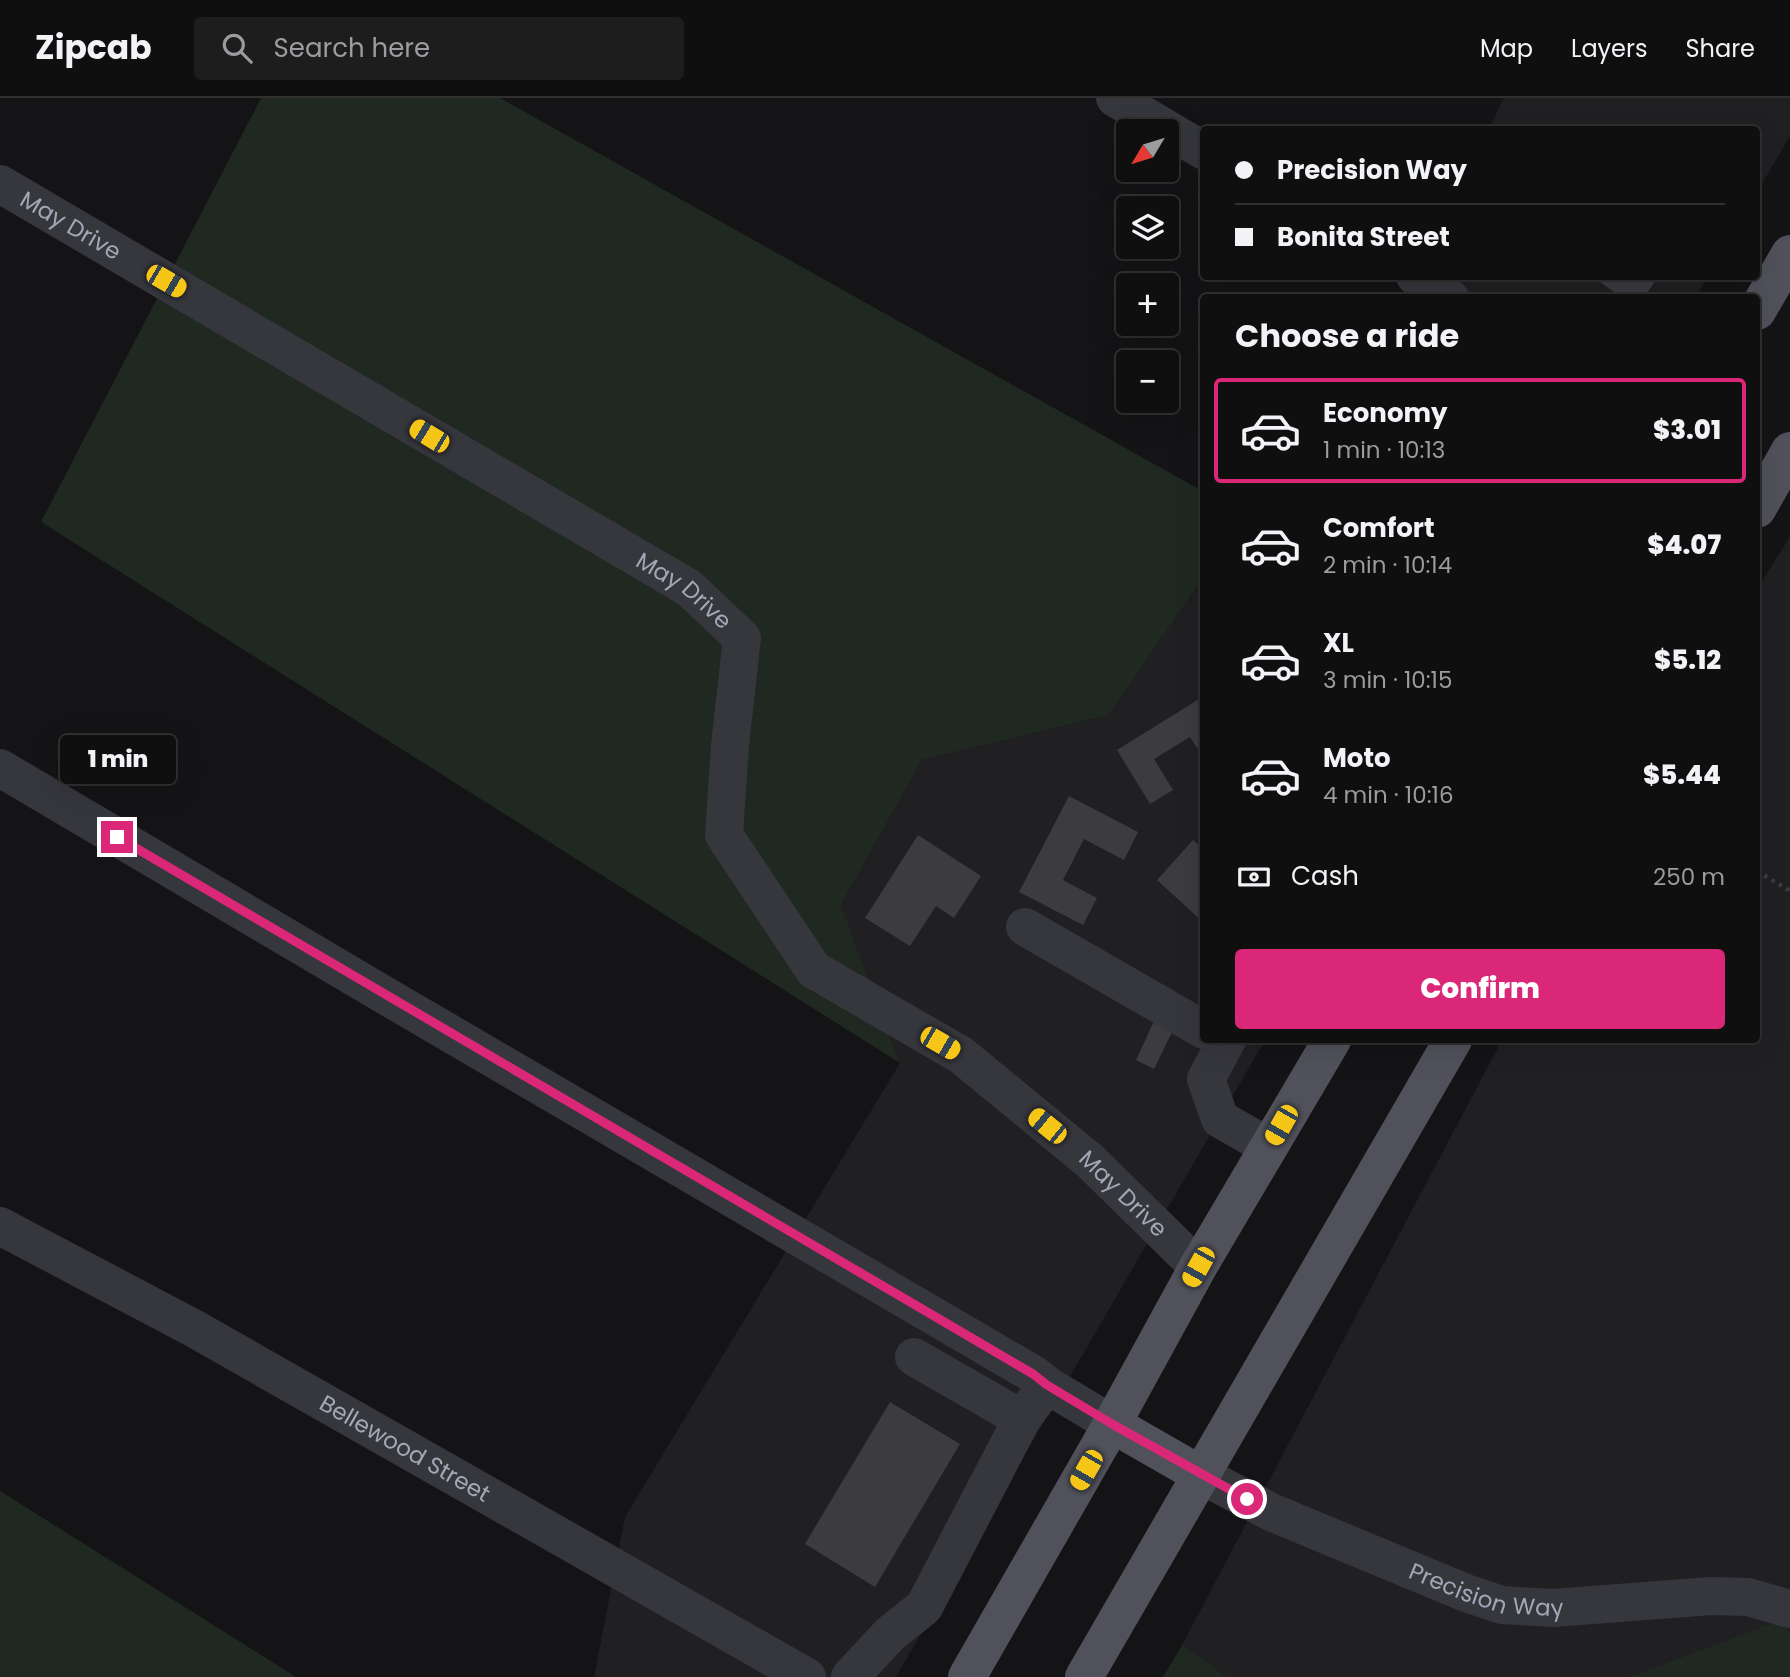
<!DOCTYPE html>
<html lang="en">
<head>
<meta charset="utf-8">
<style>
  body { margin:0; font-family:Poppins,sans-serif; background:#1d1d1e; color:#f1f3f6; height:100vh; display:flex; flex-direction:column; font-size:26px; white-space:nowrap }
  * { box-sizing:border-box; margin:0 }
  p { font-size:23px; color:#9b9c9f }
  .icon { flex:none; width:38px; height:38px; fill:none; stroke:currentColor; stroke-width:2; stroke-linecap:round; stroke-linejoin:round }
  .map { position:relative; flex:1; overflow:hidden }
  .sheet { position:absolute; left:1200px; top:196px; width:560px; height:749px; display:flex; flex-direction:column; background:#0f0f10; border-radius:7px; box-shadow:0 7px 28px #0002,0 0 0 2px #2f2f30 }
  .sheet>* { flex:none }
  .hud { position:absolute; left:1200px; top:28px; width:560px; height:154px; border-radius:7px; box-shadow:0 7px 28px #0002,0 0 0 2px #2f2f30; display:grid; align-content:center; height:154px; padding:0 35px; background:#0f0f10 }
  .needle { width:46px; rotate:232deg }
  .fabs { position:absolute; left:1116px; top:21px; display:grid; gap:14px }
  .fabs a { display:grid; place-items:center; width:63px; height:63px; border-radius:7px; background:#0f0f10; box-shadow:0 7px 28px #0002,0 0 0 2px #2f2f30; font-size:35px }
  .end { position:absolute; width:32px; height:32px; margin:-16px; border:9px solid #db2777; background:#fff; box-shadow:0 0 0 4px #fff }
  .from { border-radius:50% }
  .bubble { position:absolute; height:49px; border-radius:7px; background:#0f0f10; box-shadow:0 7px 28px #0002,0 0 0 2px #2f2f30; font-size:23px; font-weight:800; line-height:49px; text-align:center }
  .car { position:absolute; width:21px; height:42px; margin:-21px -10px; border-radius:9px; box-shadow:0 0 5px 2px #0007; background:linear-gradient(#f5c518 24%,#345 0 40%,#f5c518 0 76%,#345 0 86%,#f5c518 0) }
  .hud b { display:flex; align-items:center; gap:24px; height:66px; font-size:26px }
  .hud b+b { border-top:2px solid #2f2f30 }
  .hud i { width:18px; height:18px; background:#f1f3f6 }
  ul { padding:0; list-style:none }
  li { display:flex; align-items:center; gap:21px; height:105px; margin:0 14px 10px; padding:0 21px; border:4px solid transparent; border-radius:7px }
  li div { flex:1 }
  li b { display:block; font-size:26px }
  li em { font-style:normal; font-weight:800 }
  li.current { border-color:#db2777 }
  li>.icon { width:63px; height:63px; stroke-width:1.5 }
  h2 { padding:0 35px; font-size:32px; line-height:84px }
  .pay { display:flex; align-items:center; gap:18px; height:77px; padding:0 35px; font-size:26px }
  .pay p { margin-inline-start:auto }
  .primary-button { display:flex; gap:14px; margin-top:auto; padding:14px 35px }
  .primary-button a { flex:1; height:80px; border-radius:7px; background:#db2777; color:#fff; font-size:28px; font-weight:800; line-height:80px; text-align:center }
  header { display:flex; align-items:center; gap:42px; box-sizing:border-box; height:98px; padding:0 35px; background:#0f0f10; border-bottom:2px solid #2f2f30 }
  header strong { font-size:33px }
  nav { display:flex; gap:38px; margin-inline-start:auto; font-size:24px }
  .search { width:490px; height:63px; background:#1d1d1e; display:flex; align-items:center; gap:18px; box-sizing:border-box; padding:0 24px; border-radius:7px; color:#9b9c9f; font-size:26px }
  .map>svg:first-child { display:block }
  .built { fill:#202023 }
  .green { fill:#202822 }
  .building { fill:#3b3b40 }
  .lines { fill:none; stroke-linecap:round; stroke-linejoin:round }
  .path { stroke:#3a3b42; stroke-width:4.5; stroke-dasharray:3.5 5; stroke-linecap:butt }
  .minor { stroke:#36363d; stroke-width:38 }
  .major { stroke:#50515a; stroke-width:38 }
  .route { stroke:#db2777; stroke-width:9 }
  .labels { text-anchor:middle; stroke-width:6; stroke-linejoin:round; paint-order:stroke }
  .street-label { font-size:23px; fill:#a5a7b6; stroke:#0f0f10 }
</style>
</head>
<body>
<header>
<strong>Zipcab</strong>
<div class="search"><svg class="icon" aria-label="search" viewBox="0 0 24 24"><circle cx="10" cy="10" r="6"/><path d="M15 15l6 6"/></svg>Search here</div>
<nav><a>Map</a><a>Layers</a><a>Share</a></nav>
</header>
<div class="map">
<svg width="1790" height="1579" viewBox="0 0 1790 1579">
  <rect width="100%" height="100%" fill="#141416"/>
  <path class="built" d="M 1504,0 L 1790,0 L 1790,38 L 1757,94 L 1757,32 L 1489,31 Z
    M 1414,179 L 1708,179 L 1695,199 L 1398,200 Z
    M 1790,438 L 1790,1534 L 1781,1523 L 1629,1579 L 1228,1579 L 1182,1547 L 1502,942 L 1757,942 L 1757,492 Z
    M 1204,478 L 1204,942 L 1265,942 L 896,1579 L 594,1579 L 625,1419 L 900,965 L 841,807 L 922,662 L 1109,617 Z"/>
  <path class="green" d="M 261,0 L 500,0 L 1204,394 L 1204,478 L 1109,617 L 922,662 L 841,807 L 900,965 L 41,424 Z
    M 0,1393 L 296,1579 L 0,1579 Z
    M 1781,1522 L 1790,1534 L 1790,1579 L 1629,1579 Z
    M 1182,1547 L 1228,1579 L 1163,1579 Z"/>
  <path class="building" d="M 1591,178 L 1658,178 L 1644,200 L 1623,200 Z
    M 1204,598 L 1204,661 L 1190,639 L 1154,661 L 1173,692 L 1150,706 L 1117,652 Z
    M 1069,698 L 1138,734 L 1124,762 L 1084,741 L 1063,782 L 1097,800 L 1083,827 L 1019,794 Z
    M 918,737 L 981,778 L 954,820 L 936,808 L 910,848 L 865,820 Z
    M 1193,742 L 1204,752 L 1204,825 L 1157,782 Z
    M 1154,923 L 1173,932 L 1154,971 L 1136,962 Z
    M 890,1304 L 960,1346 L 875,1489 L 805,1446 Z"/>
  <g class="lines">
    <path class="path" d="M 1757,773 L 1790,793"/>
    <g class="minor">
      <path d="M 1115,0 L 1204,53"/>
      <path id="s1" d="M 0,86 L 689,490 L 742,540 L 730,647 L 724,737 L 814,872 L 961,957 L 1090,1063 L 1198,1169"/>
      <path d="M 1415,178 L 1450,200"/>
      <path d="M 0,670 L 398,905 L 1033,1276 L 1047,1287 L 1112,1326"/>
      <path d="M 1025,829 L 1204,932"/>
      <path d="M 1227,942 L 1206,981 L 1220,1021 L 1269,1049"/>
      <path id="s2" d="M 0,1128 L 195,1231 L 807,1579"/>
      <path d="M 914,1259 L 1022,1321"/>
      <path id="s3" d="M 1201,1377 L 1271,1414 L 1466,1495 L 1502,1507 L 1553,1510 L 1711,1498 L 1748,1499 L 1790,1511"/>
      <path d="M 850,1579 L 890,1536 L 924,1509 L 1022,1321 L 1047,1287"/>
    </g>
    <path class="major" d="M 1757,213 L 1790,156
      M 1757,411 L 1790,353
      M 1112,1326 L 1201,1377
      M 967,1579 L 1112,1326 L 1198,1169 L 1332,942
      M 1084,1579 L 1453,942"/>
  </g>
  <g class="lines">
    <path class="route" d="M 117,739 L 1033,1276 L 1047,1287 L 1112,1326 L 1247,1401"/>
  </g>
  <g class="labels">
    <g class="street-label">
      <text dy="8" stroke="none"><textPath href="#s1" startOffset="82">May Drive</textPath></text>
      <text dy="8" stroke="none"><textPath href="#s1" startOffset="796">May Drive</textPath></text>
      <text dy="8" stroke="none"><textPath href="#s1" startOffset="1615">May Drive</textPath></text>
      <text dy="8" stroke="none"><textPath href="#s2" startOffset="462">Bellewood Street</textPath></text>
      <text dy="8" stroke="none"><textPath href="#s3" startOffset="310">Precision Way</textPath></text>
    </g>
  </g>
</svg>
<div class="fabs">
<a><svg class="needle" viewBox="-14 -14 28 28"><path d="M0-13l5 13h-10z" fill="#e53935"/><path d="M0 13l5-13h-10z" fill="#9b9c9f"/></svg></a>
<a><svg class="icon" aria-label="layers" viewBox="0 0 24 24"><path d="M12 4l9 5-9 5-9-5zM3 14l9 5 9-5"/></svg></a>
<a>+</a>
<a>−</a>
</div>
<i class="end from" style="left:1247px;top:1401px"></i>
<i class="end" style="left:117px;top:739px"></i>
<div class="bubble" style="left:60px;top:637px;width:116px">1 min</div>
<i class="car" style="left:166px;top:183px;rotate:120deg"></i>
<i class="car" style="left:429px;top:338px;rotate:301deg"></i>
<i class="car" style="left:940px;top:945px;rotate:120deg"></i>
<i class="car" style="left:1281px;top:1027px;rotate:210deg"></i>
<i class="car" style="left:1047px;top:1028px;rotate:309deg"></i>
<i class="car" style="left:1198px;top:1169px;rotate:209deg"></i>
<i class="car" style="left:1086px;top:1372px;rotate:210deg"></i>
<div class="hud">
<b><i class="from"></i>Precision Way</b>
<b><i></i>Bonita Street</b>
</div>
<section class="sheet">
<h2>Choose a ride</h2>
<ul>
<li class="current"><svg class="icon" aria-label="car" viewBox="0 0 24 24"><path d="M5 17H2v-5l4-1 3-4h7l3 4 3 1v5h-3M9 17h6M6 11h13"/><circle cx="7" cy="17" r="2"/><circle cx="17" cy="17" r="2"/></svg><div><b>Economy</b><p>1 min · 10:13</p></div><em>$3.01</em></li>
<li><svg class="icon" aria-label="car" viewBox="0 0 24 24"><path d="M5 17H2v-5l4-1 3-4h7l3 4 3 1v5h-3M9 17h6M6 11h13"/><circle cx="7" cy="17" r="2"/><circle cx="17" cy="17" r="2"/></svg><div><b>Comfort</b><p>2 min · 10:14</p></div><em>$4.07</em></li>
<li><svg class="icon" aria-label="car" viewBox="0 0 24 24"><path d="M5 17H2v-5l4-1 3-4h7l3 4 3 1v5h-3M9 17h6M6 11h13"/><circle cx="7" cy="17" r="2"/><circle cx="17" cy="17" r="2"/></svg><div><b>XL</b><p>3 min · 10:15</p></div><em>$5.12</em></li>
<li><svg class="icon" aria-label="car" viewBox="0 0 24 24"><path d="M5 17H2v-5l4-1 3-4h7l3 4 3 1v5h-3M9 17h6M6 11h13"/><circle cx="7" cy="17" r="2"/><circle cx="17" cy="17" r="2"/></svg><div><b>Moto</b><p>4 min · 10:16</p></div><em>$5.44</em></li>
</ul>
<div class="pay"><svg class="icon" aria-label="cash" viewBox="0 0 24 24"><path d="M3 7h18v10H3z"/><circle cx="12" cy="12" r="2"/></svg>Cash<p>250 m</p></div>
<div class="primary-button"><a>Confirm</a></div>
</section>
</div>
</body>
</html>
